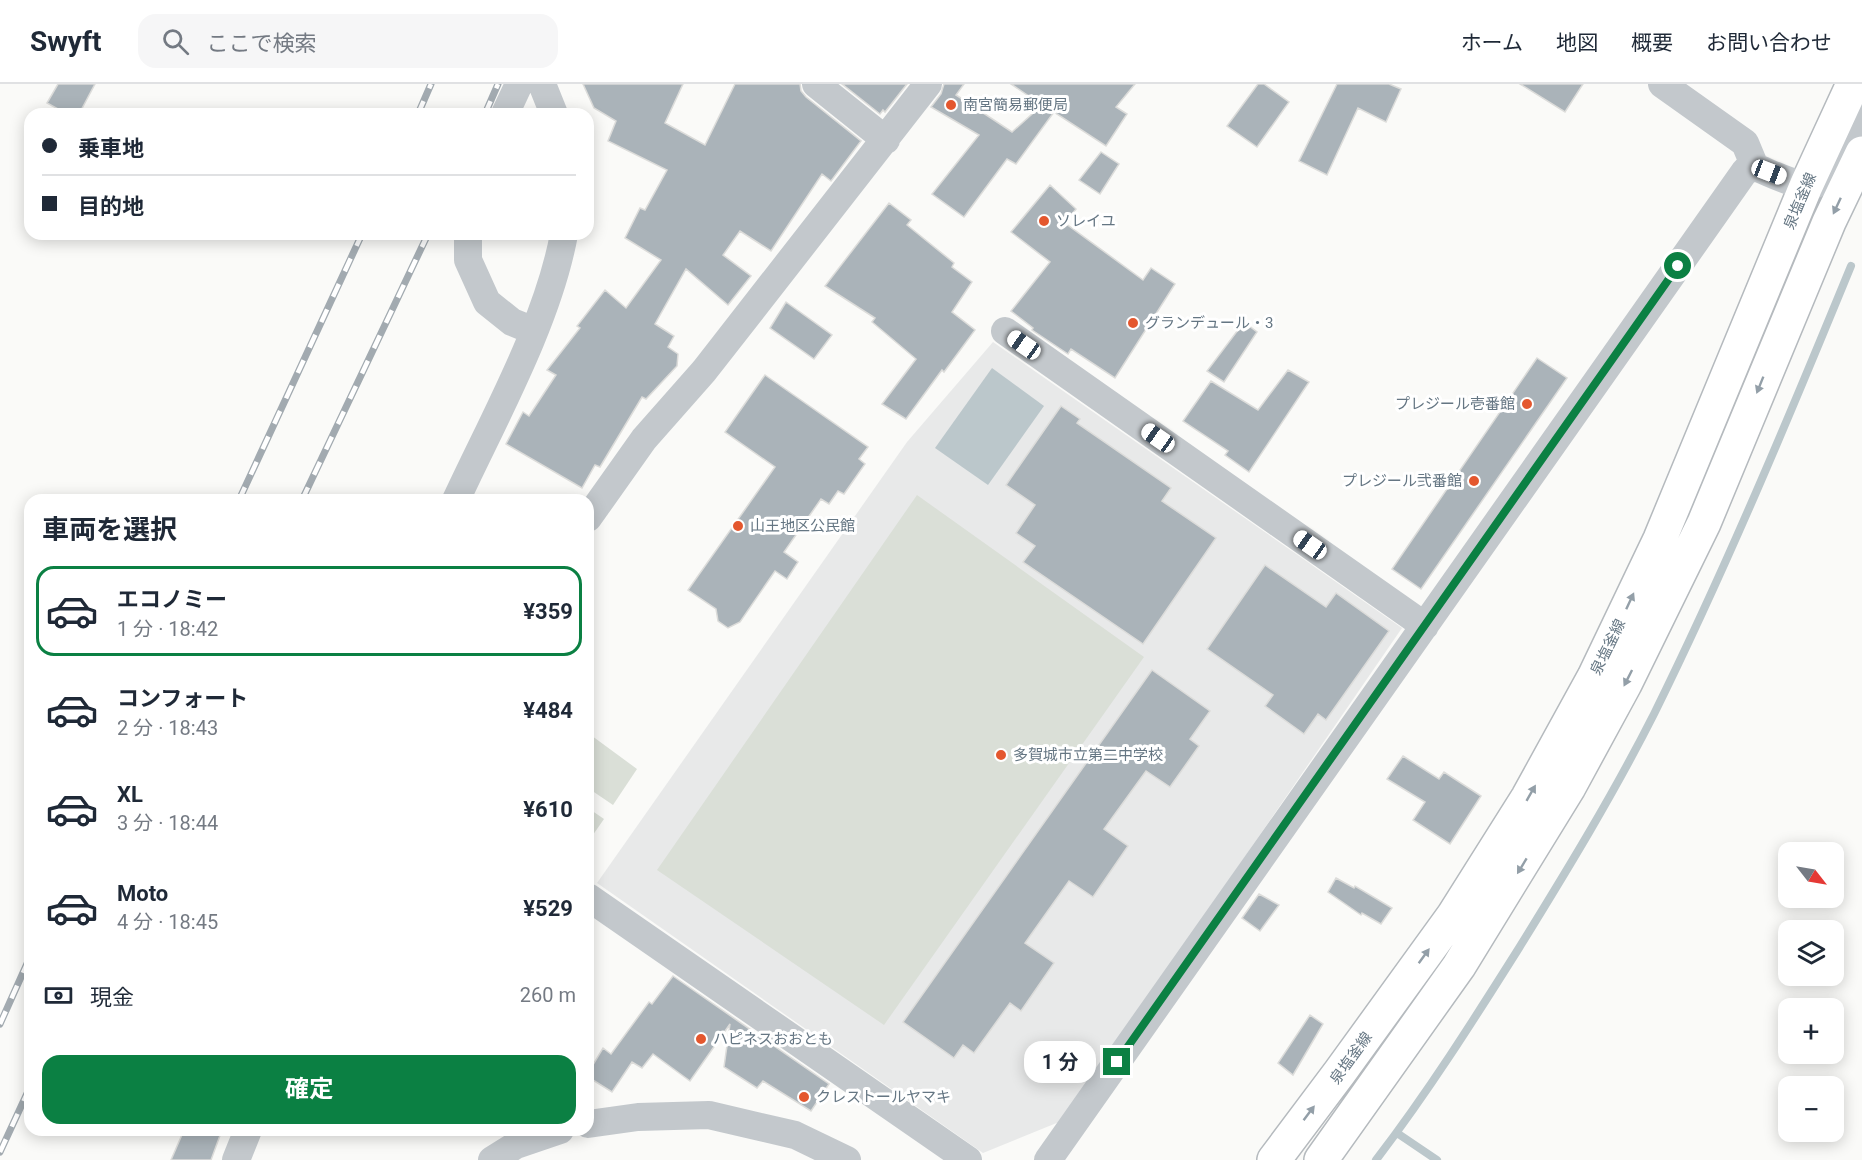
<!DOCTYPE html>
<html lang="ja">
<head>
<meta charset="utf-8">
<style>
  body { margin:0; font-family:Roboto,"Noto Sans JP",sans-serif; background:#f6f6f7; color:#1f2937; height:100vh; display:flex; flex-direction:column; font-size:22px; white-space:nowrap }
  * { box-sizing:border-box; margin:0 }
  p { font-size:20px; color:#747a83 }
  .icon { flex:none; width:33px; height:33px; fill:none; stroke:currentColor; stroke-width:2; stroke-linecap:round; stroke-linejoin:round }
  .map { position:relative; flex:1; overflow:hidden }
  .sheet { position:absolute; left:24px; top:410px; width:570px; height:642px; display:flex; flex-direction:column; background:#fff; border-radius:18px; box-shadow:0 3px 15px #0003 }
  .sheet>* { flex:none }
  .guide { position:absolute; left:24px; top:24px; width:570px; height:132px; border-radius:18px; box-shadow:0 3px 15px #0003; display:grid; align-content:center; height:132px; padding:0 18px; background:#fff }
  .needle { width:39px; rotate:121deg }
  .fabs { position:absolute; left:1778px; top:758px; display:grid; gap:12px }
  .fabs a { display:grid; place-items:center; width:66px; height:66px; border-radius:12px; background:#fff; box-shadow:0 3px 15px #0003; font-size:30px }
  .end { position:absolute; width:27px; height:27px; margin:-14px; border:8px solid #0b8043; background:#fff; box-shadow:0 0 0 3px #fff }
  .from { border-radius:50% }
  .bubble { position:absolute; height:42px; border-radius:18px; background:#fff; box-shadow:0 3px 15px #0003; font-size:20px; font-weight:700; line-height:42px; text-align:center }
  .car { position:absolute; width:18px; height:36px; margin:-18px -9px; border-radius:8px; box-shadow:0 0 4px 2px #0007; background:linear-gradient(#fff 24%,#345 0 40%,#fff 0 76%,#345 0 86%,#fff 0) }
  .guide b { display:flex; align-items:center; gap:21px; height:57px; font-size:22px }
  .guide b+b { border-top:2px solid #e0e1e3 }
  .guide i { width:15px; height:15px; background:#1f2937 }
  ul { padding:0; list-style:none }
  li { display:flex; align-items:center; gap:18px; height:90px; margin:0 12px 9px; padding:0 6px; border:3px solid transparent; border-radius:18px }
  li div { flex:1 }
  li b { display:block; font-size:22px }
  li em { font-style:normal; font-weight:700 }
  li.on { border-color:#0b8043 }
  li>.icon { width:54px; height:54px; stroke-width:1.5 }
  h2 { padding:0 18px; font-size:27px; line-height:72px }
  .pay { display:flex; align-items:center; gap:15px; height:66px; padding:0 18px; font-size:22px }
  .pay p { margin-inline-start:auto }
  .cta { display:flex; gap:12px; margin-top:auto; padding:12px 18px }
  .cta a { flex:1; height:69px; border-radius:18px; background:#0b8043; color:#fff; font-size:24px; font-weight:700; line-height:69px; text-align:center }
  header { display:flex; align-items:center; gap:36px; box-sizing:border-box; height:84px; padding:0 30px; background:#fff; border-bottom:2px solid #e0e1e3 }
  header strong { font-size:28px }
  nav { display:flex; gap:33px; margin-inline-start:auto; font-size:21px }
  .search { width:420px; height:54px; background:#f6f6f7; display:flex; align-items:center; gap:15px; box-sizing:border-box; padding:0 21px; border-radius:18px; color:#747a83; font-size:22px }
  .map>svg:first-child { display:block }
  .built { fill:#e8e9e9 }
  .green { fill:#dadfd7 }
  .water { fill:#bbc7cb }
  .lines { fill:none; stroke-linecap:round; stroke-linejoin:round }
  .stream { stroke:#bbc7cb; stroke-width:8 }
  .building { fill:#aab3b9; stroke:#dcdcda; stroke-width:1.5 }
  .major-casing { stroke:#b5babe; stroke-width:36 }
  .minor { stroke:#c3c8cc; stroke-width:28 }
  .major { stroke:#fff; stroke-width:33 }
  .rail-casing { stroke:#a2aab0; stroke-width:7 }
  .rail { stroke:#fff; stroke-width:4.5; stroke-dasharray:14; stroke-linecap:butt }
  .oneway { fill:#939fa8 }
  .route { stroke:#0b8043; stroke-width:8 }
  .poi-dot { fill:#e4572e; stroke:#fff; stroke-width:2 }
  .labels { text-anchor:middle; stroke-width:6; stroke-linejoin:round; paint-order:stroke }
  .poi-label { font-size:15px; fill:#657683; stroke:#fff; text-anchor:start }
  .street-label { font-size:15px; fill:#657683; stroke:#fff }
</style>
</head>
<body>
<header>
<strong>Swyft</strong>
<div class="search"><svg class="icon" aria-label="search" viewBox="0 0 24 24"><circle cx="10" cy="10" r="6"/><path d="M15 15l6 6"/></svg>ここで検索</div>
<nav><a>ホーム</a><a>地図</a><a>概要</a><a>お問い合わせ</a></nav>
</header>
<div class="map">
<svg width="1862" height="1076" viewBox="0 0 1862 1076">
  <rect width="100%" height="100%" fill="#fafaf8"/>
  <path class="built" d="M 993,258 L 1402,544 L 1064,1036 L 983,1069 L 597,799 L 907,358 Z"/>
  <path class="green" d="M 917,411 L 1144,573 L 884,941 L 657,786 Z
    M 588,649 L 637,685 L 613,721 L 588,704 Z
    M 588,724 L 604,735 L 588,758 Z"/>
  <path class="water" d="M 992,284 L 1044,322 L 988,401 L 935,364 Z"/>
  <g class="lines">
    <path class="stream" d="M 1397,1049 L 1437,1076
      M 1376,1076 C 1428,1008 1473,937 1519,864 C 1566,788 1613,711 1654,630 C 1726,484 1789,333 1851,182"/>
  </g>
  <path class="building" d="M 58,0 L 95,0 L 79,30 L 67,30 L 47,19 Z
    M 583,0 L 683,0 L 665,39 L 705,61 L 735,0 L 800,0 L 801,7 L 806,13 L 861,57 L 831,97 L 822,90 L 771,167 L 740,147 L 723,171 L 751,192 L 728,221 L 686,185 L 655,240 L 674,252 L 668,263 L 678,270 L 677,282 L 646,315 L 642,313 L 600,383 L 595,381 L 582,404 L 506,360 L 523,328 L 529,332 L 556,291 L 547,286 L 580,244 L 577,242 L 605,206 L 626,224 L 661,176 L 625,154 L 640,124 L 645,126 L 667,86 L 608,57 L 616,37 L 594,24 Z
    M 842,0 L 907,0 L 885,28 L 883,26 L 880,30 Z
    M 944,0 L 964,0 L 956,11 L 1012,48 L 1042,21 L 1011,0 L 1135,0 L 1116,23 L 1127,30 L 1106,62 L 1054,28 L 1016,80 L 1007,75 L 964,133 L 932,110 L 979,51 L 931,23 L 941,10 Z
    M 1258,0 L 1264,0 L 1289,18 L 1257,63 L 1227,42 Z
    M 1337,0 L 1389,0 L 1401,5 L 1386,38 L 1358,24 L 1327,91 L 1299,77 Z
    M 1520,0 L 1583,0 L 1565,28 Z
    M 1101,68 L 1119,80 L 1100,110 L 1079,96 Z
    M 1050,101 L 1076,125 L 1065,139 L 1143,196 L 1151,184 L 1175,200 L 1115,294 L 1071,265 L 1068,270 L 1032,246 L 1033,244 L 1011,227 L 1050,178 L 1011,148 Z
    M 889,119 L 911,136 L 907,141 L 954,179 L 952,183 L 972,198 L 952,228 L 975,246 L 944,288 L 942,286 L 906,335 L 882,320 L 916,275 L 872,238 L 875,234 L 825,202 Z
    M 786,218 L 832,251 L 814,275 L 770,244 Z
    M 1244,238 L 1257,248 L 1224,298 L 1207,287 Z
    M 1537,274 L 1567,294 L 1421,505 L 1392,485 Z
    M 1288,286 L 1309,298 L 1249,388 L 1225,371 L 1228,367 L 1183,337 L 1211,297 L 1258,326 Z
    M 765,291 L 868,363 L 859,375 L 865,380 L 844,410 L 838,407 L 829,420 L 821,415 L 784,468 L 798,478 L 787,495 L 775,487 L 740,538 L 728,544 L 718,537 L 716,525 L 688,506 L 775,383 L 725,348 Z
    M 1061,322 L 1080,335 L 1077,339 L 1171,404 L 1162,417 L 1216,454 L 1143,560 L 1023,478 L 1035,462 L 1016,449 L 1035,421 L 1006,401 Z
    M 1265,481 L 1326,523 L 1336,509 L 1389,547 L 1326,636 L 1318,630 L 1304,650 L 1265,622 L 1273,611 L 1207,565 Z
    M 1152,586 L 1210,627 L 1190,655 L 1199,662 L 1170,703 L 1146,687 L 1104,745 L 1128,762 L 1093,813 L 1069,797 L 1025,859 L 1054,879 L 1021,927 L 1010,919 L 974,969 L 963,961 L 954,974 L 903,938 Z
    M 1403,672 L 1439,695 L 1444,688 L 1481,712 L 1450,760 L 1413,736 L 1425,718 L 1387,695 Z
    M 1336,794 L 1354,804 L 1355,802 L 1392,824 L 1381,840 L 1362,829 L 1361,831 L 1328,808 Z
    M 1259,810 L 1279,821 L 1260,847 L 1242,834 Z
    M 673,892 L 829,1000 L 811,1027 L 763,997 L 757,1004 L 724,983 L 730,940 L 690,997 L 653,970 L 642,984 L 632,978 L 612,1008 L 588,993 L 588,989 L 603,964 L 611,970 L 649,918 L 652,920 Z
    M 1310,931 L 1323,940 L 1293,991 L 1278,979 Z
    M 184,1046 L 222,1046 L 211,1076 L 171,1076 Z"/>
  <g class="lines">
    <defs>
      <path id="major" d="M 1274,1076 L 1340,988 L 1453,832 L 1528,713 L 1594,593 L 1660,455 L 1806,102 L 1853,0
        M 1321,1076 L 1459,882 L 1569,703 L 1625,600 L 1704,439 L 1829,138 L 1862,69"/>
    </defs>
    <use href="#major" class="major-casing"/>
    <path class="minor" d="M 542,0 L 554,30
      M 816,0 L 886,56
      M 1662,0 L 1745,59 L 1755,83
      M 505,30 L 519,0
      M 468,150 L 468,176 L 487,218 L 512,238 L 534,247
      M 1005,247 L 1425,542
      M 456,416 C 494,334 548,238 564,150
      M 588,434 L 644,355 L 704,287 L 928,0
      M 588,813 L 968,1076
      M 588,1040 L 638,1033 L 709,1031 L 795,1051 L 847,1076
      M 236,1076 L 248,1046
      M 492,1076 L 516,1061 L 560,1046
      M 1048,1076 L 1745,87 L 1755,83 C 1770,89 1787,98 1803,101 C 1833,107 1852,50 1862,29"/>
    <use href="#major" class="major"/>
    <defs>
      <path id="rail" d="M 418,30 L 431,0
        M 485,30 L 498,0
        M 239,416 L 362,150
        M 302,416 L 428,150
        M 0,940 L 30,873
        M 0,1068 L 30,1003"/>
    </defs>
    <use href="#rail" class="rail-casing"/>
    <use href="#rail" class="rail"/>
  </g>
  <defs><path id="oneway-solid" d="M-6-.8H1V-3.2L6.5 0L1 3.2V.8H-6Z" transform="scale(1.5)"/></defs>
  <g class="oneway">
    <use href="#oneway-solid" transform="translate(1837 122) rotate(115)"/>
    <use href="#oneway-solid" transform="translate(1760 301) rotate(112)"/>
    <use href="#oneway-solid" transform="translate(1630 517) rotate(-65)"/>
    <use href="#oneway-solid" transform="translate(1628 594) rotate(117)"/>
    <use href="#oneway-solid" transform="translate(1531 709) rotate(-60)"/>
    <use href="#oneway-solid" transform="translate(1522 782) rotate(121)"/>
    <use href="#oneway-solid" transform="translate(1424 872) rotate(-54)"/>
    <use href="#oneway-solid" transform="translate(1309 1029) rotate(-53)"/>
  </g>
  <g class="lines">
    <path class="route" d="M 1117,978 L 1678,182"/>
  </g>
  <g class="poi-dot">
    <circle cx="951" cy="21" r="6"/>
    <circle cx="1044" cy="137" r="6"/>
    <circle cx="1133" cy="239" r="6"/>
    <circle cx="1527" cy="320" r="6"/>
    <circle cx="1474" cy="397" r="6"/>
    <circle cx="738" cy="442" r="6"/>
    <circle cx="1001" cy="671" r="6"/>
    <circle cx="701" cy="955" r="6"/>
    <circle cx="804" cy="1013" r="6"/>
  </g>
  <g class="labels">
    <g class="poi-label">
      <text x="963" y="26">南宮簡易郵便局</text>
      <text x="1056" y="142">ソレイユ</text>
      <text x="1145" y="244">グランデュール・3</text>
      <text x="1515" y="325" text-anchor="end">プレジール壱番館</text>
      <text x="1462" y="402" text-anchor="end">プレジール弐番館</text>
      <text x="750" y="447">山王地区公民館</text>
      <text x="1013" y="676">多賀城市立第二中学校</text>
      <text x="713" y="960">ハピネスおおとも</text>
      <text x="816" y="1018">クレストールヤマキ</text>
    </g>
    <g class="street-label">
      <text transform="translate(1800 117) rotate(-67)" y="5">泉塩釜線</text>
      <text transform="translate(1608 563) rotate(-64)" y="5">泉塩釜線</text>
      <text transform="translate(1351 974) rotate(-54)" y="5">泉塩釜線</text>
    </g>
  </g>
</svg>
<div class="fabs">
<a><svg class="needle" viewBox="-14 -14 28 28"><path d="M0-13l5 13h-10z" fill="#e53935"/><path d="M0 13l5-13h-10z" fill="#747a83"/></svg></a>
<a><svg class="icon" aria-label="layers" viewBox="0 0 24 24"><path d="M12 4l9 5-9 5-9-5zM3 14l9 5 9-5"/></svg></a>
<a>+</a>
<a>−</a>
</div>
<i class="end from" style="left:1678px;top:182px"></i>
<i class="end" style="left:1117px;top:978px"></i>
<div class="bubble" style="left:1024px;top:957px;width:72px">1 分</div>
<i class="car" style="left:1769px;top:88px;rotate:111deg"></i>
<i class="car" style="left:1024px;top:261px;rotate:305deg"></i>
<i class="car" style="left:1158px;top:354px;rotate:305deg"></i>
<i class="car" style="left:1310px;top:461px;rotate:305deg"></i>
<div class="guide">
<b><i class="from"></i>乗車地</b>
<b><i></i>目的地</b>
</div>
<section class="sheet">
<h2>車両を選択</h2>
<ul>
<li class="on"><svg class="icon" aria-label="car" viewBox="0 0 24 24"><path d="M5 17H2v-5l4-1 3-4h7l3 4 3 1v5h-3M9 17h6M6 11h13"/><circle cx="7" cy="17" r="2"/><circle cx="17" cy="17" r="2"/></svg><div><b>エコノミー</b><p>1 分 · 18:42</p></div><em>¥359</em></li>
<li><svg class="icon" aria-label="car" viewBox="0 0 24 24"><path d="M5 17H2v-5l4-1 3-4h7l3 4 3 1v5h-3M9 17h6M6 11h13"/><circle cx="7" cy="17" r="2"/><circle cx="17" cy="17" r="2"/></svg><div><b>コンフォート</b><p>2 分 · 18:43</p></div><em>¥484</em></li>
<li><svg class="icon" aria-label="car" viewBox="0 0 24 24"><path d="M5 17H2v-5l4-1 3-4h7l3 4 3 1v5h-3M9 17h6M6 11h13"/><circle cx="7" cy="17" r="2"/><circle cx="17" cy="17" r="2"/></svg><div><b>XL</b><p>3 分 · 18:44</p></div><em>¥610</em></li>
<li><svg class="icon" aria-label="car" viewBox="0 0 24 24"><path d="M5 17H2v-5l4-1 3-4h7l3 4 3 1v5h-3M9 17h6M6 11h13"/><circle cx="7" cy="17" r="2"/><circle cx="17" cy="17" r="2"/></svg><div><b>Moto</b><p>4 分 · 18:45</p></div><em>¥529</em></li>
</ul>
<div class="pay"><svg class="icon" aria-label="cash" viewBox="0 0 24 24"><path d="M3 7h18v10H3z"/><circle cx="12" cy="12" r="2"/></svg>現金<p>260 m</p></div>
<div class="cta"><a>確定</a></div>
</section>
</div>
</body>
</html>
